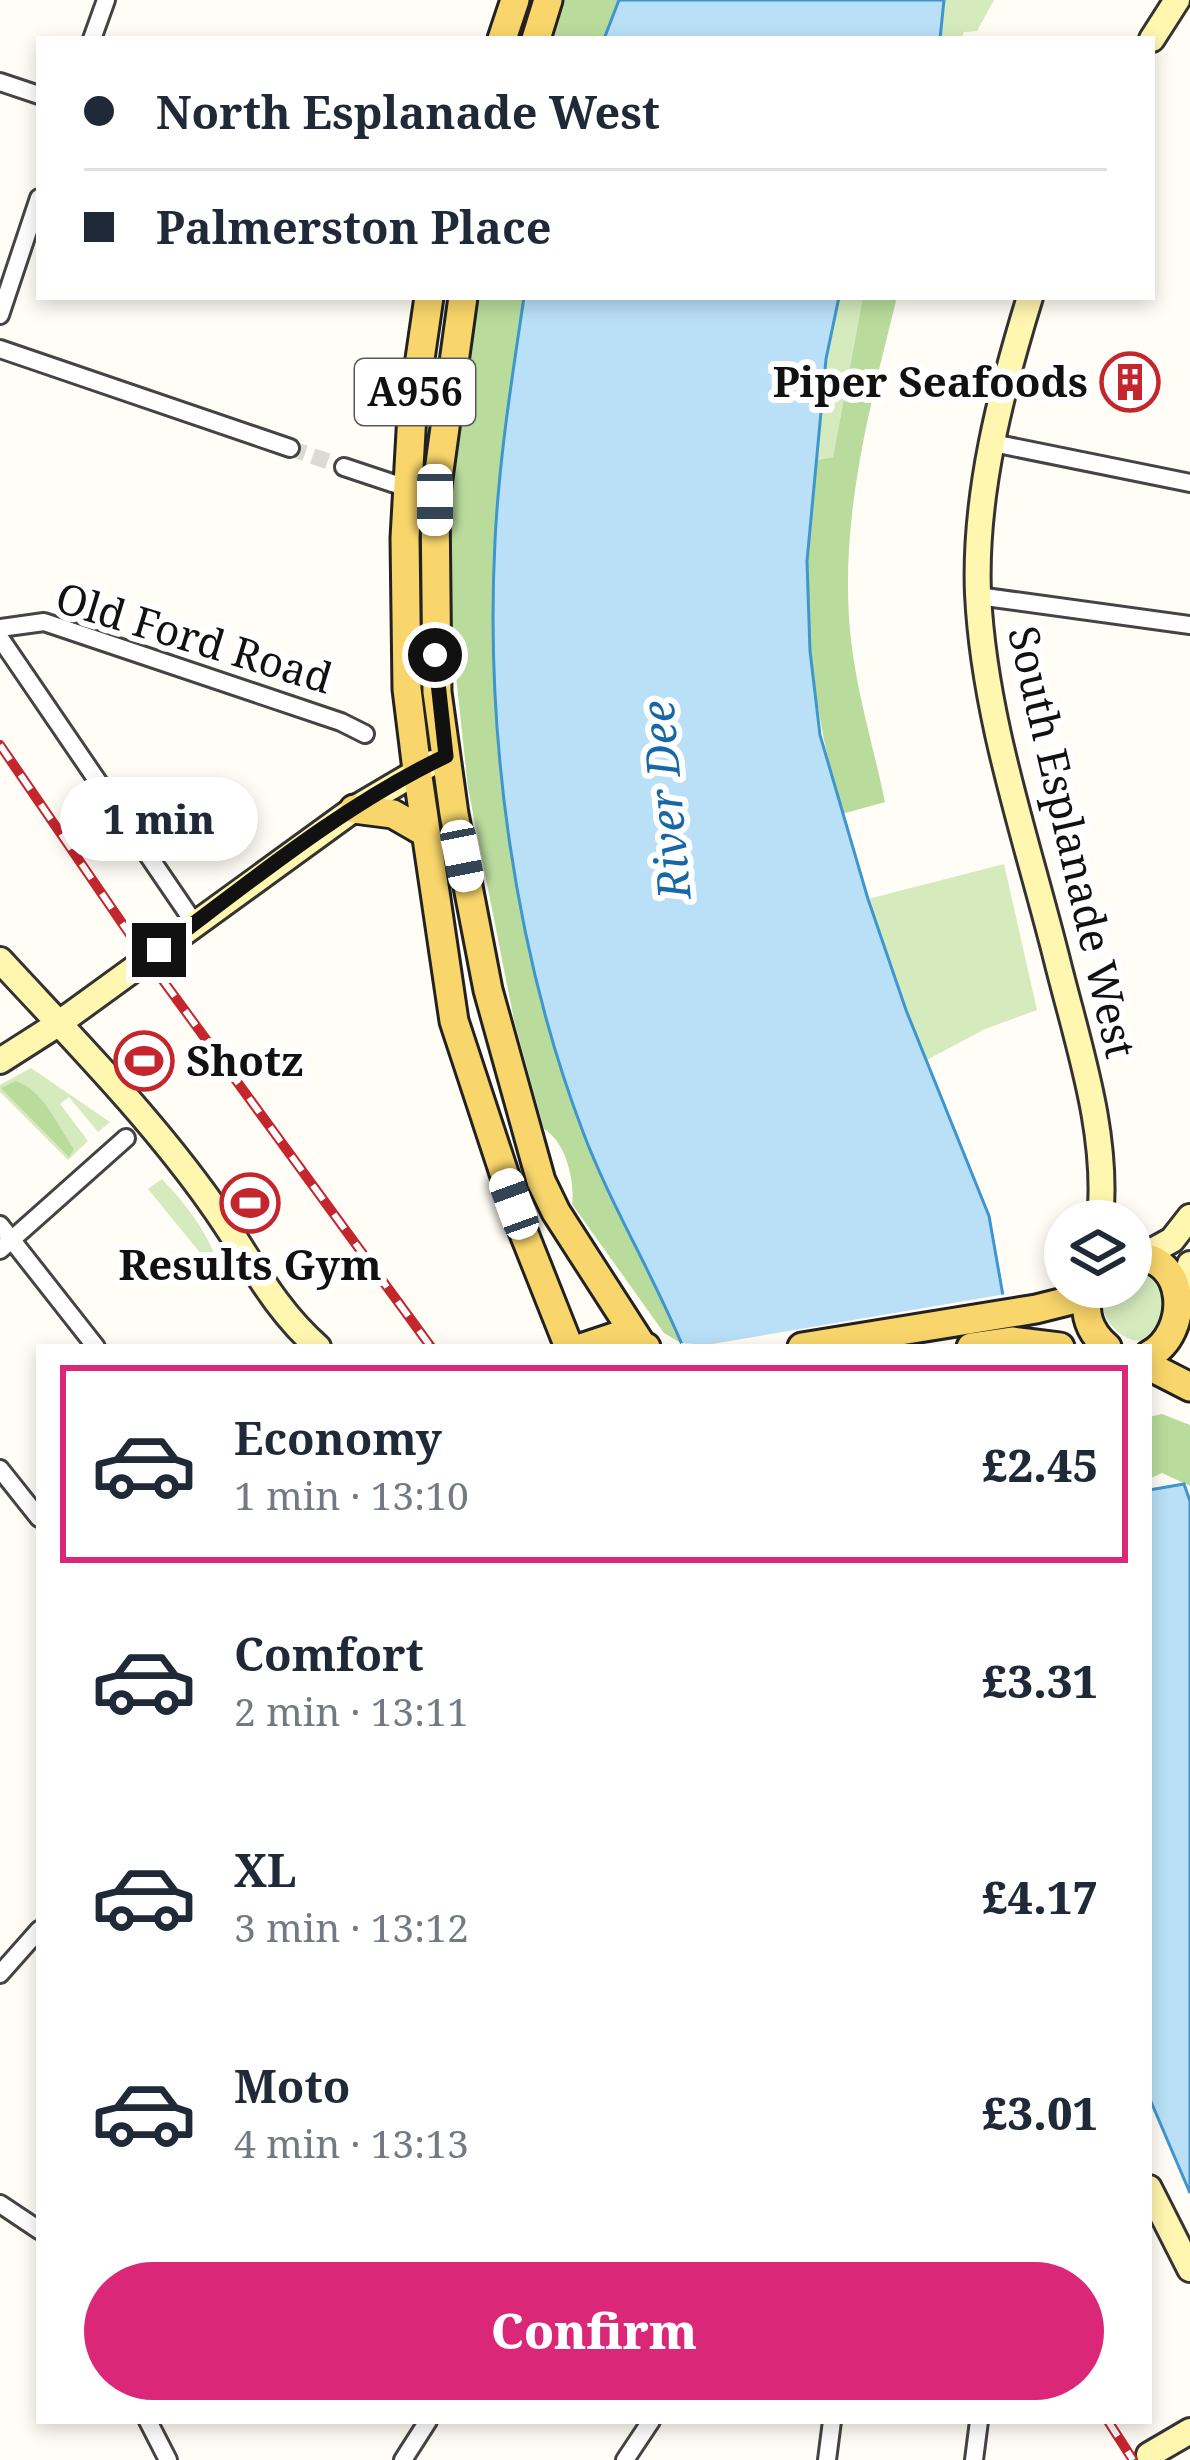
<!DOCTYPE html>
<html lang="en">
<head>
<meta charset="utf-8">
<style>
  body { margin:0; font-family:"Noto Serif",serif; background:#f2f2f3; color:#1f2937; height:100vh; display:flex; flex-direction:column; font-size:45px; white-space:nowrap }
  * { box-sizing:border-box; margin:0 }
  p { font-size:39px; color:#747a83 }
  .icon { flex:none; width:66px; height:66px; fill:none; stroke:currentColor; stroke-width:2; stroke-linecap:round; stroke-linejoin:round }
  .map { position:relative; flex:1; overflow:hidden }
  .panel { position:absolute; left:36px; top:1344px; width:1116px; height:1080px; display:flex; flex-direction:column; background:#fff; border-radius:0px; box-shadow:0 6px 18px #0003 }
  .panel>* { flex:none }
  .banner { position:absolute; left:36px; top:36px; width:1119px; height:264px; border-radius:0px; box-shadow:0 6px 18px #0003; display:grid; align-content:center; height:264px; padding:0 48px; background:#fff }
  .buttons { position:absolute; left:1044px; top:1200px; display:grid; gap:24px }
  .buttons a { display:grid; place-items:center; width:108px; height:108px; border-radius:50%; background:#fff; box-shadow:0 6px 18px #0003; font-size:60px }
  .end { position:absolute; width:54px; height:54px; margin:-27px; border:15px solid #111; background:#fff; box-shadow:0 0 0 6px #fff }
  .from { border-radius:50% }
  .bubble { position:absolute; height:84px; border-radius:42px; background:#fff; box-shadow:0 6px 18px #0003; font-size:39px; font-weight:800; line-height:84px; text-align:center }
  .car { position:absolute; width:36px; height:72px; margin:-36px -18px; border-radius:15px; box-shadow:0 0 9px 3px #0007; background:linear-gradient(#fff 24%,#345 0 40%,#fff 0 76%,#345 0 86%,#fff 0) }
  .banner b { display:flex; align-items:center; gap:42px; height:114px; font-size:45px }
  .banner b+b { border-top:3px solid #e0e1e3 }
  .banner i { width:30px; height:30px; background:#1f2937 }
  ul { padding:21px 0 0; list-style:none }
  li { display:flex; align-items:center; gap:36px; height:198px; margin:0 24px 18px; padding:0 24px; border:6px solid transparent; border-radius:0px }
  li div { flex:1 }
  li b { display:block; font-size:45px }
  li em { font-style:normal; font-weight:800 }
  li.on { border-color:#db2777 }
  li>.icon { width:108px; height:108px; stroke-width:1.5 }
  .button { display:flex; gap:24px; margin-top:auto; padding:24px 48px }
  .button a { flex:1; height:138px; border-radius:72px; background:#db2777; color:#fff; font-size:48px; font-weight:800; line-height:138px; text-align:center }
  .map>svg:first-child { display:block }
  .green { fill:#d5ebbd }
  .forest { fill:#b9dc9c }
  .water { fill:#b9e0f7; stroke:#3f96cf; stroke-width:3 }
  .pier { fill:#fffdf5 }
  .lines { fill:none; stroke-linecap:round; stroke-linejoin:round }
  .street-tunnel { stroke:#dbdad3; stroke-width:16; stroke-dasharray:16 8; stroke-linecap:butt }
  .street-casing { stroke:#444; stroke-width:22 }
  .secondary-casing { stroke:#333; stroke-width:30 }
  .primary-casing { stroke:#222; stroke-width:33 }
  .street { stroke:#fff; stroke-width:16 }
  .secondary { stroke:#fff6b0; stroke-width:24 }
  .primary { stroke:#f9d66b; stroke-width:27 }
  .rail-casing { stroke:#c4262e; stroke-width:10 }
  .rail { stroke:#fff; stroke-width:6; stroke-dasharray:18; stroke-linecap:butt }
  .route { stroke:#111; stroke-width:15 }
  .labels { text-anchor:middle; stroke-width:12; stroke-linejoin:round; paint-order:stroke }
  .shield { fill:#fff; stroke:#585858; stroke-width:3 }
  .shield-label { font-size:39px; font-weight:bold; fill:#111 }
  .poi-label { font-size:42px; font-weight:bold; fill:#111; stroke:#fff; text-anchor:end }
  .street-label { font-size:42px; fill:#111; stroke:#fff }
  .water-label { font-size:45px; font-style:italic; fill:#1768a6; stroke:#fff }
</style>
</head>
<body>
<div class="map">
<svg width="1190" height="2460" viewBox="0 0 1190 2460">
  <rect width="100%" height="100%" fill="#fffdf5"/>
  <path class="green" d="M 944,0 L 994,0 L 977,31 L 964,32 L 961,39 L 940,39 Z
    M 839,297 L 863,297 L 833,457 L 817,460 L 826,359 Z
    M 1004,864 L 1037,1010 L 985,1029 L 925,1061 L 868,899 Z
    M 31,1068 L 110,1122 L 98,1132 L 69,1097 L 60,1104 L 88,1141 L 68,1160 L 0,1092 L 0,1085 Z
    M 162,1179 C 185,1203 206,1230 217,1261 L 214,1264 L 206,1260 L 148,1189 Z
    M 1136,1272 L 1157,1278 L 1171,1307 C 1166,1315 1162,1327 1156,1333 C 1136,1353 1109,1330 1103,1310 L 1109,1287 L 1131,1287 L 1131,1273 Z"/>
  <path class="forest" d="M 561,0 L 619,0 L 604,39 L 548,39 Z
    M 476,297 L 524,297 C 512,378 499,459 495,540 C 484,736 515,945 582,1129 C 609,1203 651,1270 681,1343 L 664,1333 L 572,1204 C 575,1181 566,1142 544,1129 L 514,1020 L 468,788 L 445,573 L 449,486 Z
    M 863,297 L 897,297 C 869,410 838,523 851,640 C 857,694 874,749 885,802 L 842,814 C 819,732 806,650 807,563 C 807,529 813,494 817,460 L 833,457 Z
    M 16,1081 C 45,1092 57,1125 74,1149 L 69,1157 L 1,1088 Z
    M 1162,1414 L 1190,1425 L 1190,1486 L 1162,1473 L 1149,1479 L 1149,1417 Z"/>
  <path class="water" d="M 619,0 L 944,0 L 940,39 L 604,39 Z
    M 524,297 L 839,297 L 826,359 L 807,561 L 810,651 L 820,735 L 868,899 L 906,1010 L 989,1216 L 1012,1347 L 683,1347 C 653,1274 611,1206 583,1132 C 514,950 485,735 495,541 C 499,459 512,378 524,297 Z
    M 1184,1484 L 1190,1501 L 1190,2193 L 1149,2097 L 1149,1490 Z"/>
  <path class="pier" d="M 1006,1294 L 1013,1347 L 682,1347 L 681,1343 L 706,1345 Z"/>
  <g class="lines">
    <path class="street-tunnel" d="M 290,448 L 344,467"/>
    <defs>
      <path id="street" d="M 92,39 L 106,0
        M 0,82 L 39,95
        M 0,315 L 39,198
        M 0,349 L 290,448
        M 993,443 L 1190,483
        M 344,467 L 407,488
        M 978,596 L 1190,625
        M 0,628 L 44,622 L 341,722 L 365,734
        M 0,638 L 195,924
        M 0,1225 L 96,1347
        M 0,1250 L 126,1138
        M 0,1469 L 39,1518
        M 0,1974 L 39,1930
        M 0,2204 L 39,2230
        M 148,2421 L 168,2460
        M 403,2460 L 428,2421
        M 625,2460 L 651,2421
        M 827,2460 L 832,2421
        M 974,2460 L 979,2421"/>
      <path id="secondary" d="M 1152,39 L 1177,0
        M 1030,297 C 1001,391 974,495 978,594 C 984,718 1027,840 1057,960 C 1078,1045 1109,1133 1100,1221
        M 0,960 C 73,1039 151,1118 213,1206 C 248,1255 272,1307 318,1347
        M 0,1061 L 58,1024 L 354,809 L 432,763
        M 1143,1256 L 1172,1240 L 1190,1217
        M 1184,1293 L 1190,1264
        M 1149,2188 L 1190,2269
        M 1149,2455 L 1190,2431"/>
      <path id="primary" d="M 502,39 L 515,0
        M 536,39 L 548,0
        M 429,297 L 412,414 L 405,538 L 407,689 L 417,770 L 454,1021 L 523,1231 L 569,1347
        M 463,297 L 435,500 L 437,692 L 454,814 L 488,990 L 541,1181 L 556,1212 L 641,1344
        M 354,809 L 393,814 L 426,833
        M 1131,1256 C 1190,1255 1190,1334 1149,1355
        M 1089,1287 C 1083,1311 1087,1330 1107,1347
        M 584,1347 L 617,1336 L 646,1347
        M 802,1347 L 1036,1309 L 1072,1300 L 1088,1289
        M 971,1347 L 1012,1341 L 1060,1347
        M 1149,1366 L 1190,1387"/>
    </defs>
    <use href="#street" class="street-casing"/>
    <use href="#secondary" class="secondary-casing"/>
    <use href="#primary" class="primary-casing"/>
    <use href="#street" class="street"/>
    <use href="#secondary" class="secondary"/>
    <use href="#primary" class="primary"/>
    <defs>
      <path id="rail" d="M 0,745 L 137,945 L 431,1347
        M 1108,2421 L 1133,2460"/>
    </defs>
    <use href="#rail" class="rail-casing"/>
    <use href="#rail" class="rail"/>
  </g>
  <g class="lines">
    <path class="route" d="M 159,950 C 250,882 343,805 446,756 L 435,655"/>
  </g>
  <defs>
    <symbol id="building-ring" viewBox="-11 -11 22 22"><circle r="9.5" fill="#fff" stroke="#c4262e" stroke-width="1.5"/><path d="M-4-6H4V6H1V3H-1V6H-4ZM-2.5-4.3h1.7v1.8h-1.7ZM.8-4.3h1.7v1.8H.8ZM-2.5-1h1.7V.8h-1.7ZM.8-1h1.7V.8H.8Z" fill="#c4262e"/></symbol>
    <symbol id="stadium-ring" viewBox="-11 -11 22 22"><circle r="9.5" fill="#fff" stroke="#c4262e" stroke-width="1.5"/><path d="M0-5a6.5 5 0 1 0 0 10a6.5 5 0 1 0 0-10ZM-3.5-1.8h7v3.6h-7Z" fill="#c4262e"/></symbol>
  </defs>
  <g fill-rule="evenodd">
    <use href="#building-ring" x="1097" y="349" width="66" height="66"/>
    <use href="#stadium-ring" x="111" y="1028" width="66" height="66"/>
    <use href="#stadium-ring" x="217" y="1170" width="66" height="66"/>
  </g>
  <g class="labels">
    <rect class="shield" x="355" y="359" width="120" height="66" rx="9"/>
    <g class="shield-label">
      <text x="415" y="406">A956</text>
    </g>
    <g class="poi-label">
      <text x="1088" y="397">Piper Seafoods</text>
      <text x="186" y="1076" text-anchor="start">Shotz</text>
      <text x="250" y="1280" text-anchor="middle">Results Gym</text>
    </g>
    <g class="street-label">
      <text transform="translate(194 638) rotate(17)" y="15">Old Ford Road</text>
      <text transform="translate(1072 842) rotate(77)" y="15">South Esplanade West</text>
    </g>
    <g class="water-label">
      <text transform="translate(666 800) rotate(-95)" y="16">River Dee</text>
    </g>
  </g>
</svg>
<div class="buttons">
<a><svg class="icon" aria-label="layers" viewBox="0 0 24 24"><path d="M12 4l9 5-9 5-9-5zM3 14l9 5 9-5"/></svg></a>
</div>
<i class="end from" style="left:435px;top:655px"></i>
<i class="end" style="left:159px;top:950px"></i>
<div class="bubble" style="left:60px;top:777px;width:198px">1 min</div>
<i class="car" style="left:435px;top:500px;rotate:180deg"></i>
<i class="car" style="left:462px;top:856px;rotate:169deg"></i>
<i class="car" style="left:514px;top:1204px;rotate:340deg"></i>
<div class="banner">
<b><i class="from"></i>North Esplanade West</b>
<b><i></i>Palmerston Place</b>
</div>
<section class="panel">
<ul>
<li class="on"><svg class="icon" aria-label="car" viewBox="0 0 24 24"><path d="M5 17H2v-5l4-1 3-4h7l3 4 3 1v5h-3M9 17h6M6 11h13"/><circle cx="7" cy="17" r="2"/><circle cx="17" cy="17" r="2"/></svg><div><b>Economy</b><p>1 min · 13:10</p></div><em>£2.45</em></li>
<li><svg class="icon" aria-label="car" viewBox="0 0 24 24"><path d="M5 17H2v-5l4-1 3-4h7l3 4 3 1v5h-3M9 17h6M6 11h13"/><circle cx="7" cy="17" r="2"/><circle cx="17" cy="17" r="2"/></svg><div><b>Comfort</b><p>2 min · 13:11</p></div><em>£3.31</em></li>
<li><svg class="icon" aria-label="car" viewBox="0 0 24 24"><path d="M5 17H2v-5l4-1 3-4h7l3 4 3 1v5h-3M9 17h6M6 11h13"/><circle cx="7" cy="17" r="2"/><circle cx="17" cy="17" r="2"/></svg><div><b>XL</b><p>3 min · 13:12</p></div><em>£4.17</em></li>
<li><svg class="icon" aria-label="car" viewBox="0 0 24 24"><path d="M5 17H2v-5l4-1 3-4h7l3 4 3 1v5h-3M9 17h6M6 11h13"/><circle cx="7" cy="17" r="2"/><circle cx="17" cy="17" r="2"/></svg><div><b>Moto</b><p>4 min · 13:13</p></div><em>£3.01</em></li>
</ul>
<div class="button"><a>Confirm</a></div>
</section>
</div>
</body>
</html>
